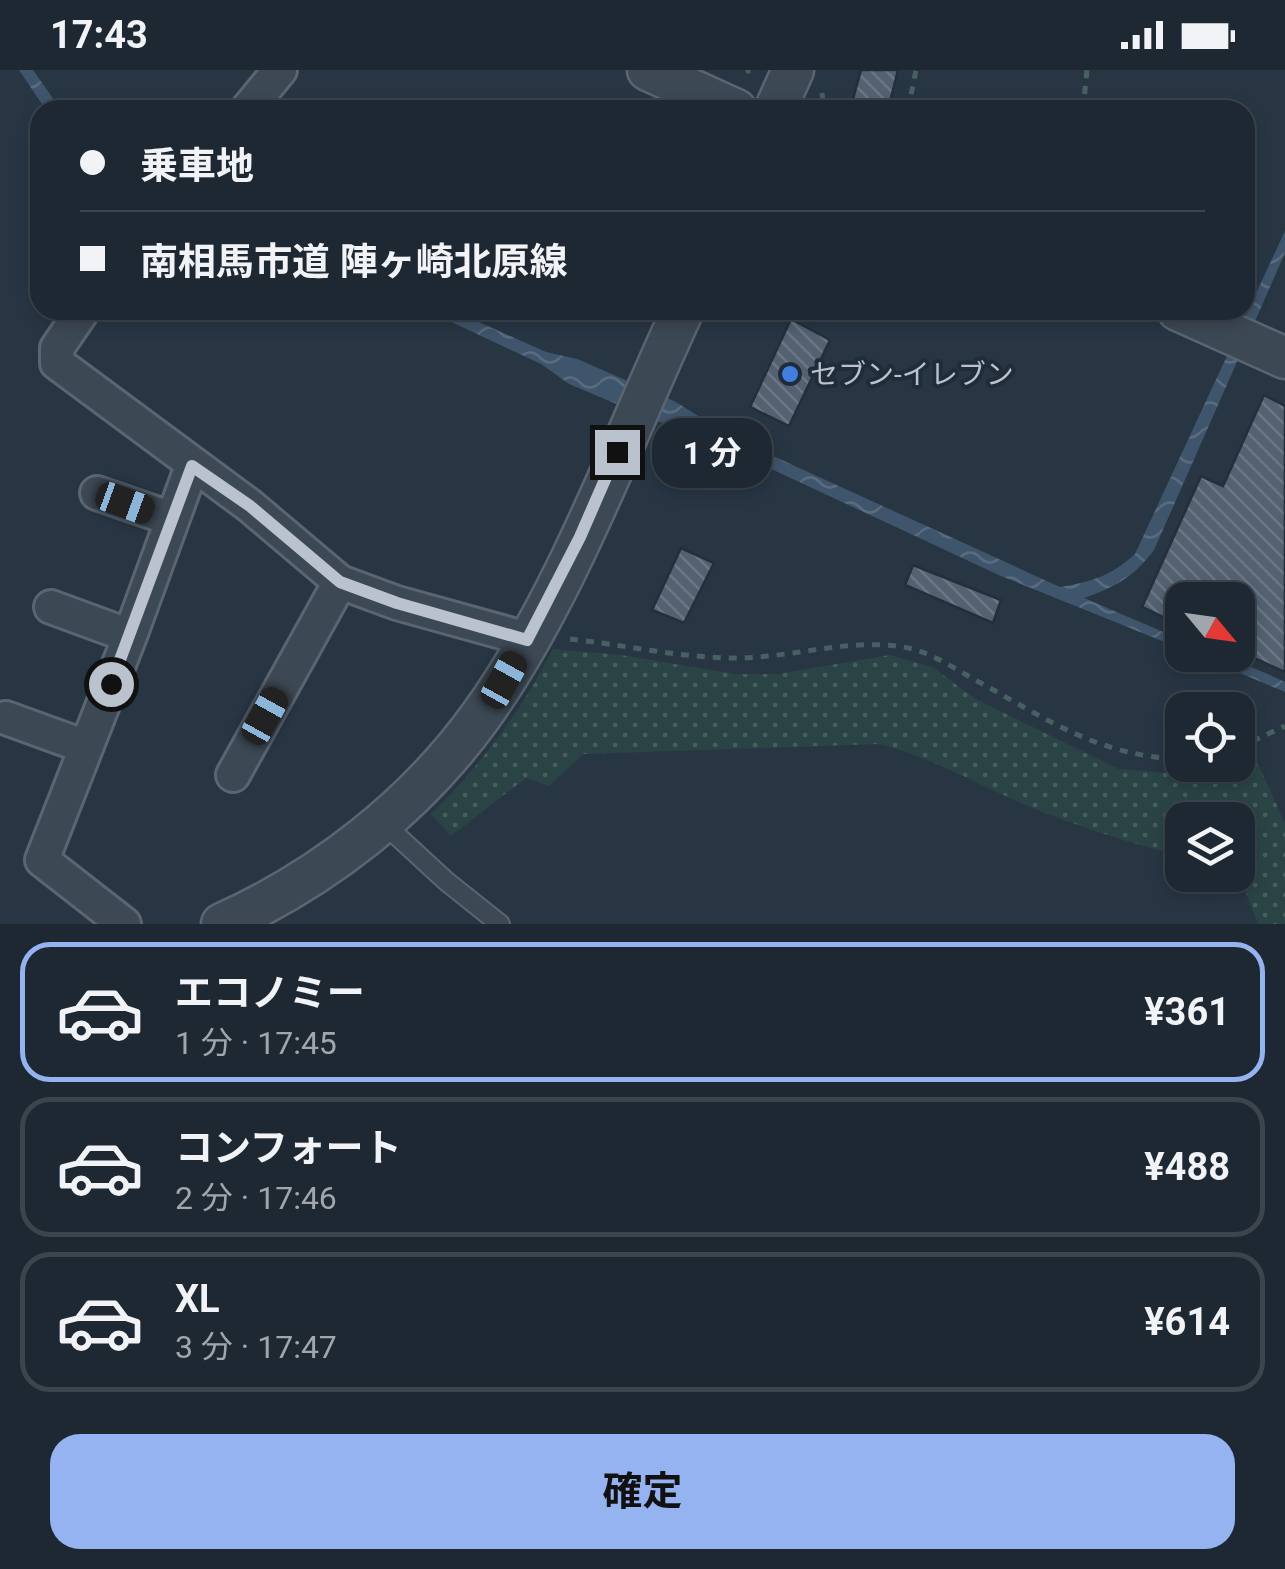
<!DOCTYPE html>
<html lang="ja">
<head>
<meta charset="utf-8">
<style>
  body { margin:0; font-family:Roboto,"Noto Sans JP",sans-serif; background:#2b343f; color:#f1f3f6; height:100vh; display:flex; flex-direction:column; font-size:38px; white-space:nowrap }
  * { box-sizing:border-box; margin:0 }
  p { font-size:32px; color:#a1a6ac }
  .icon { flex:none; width:55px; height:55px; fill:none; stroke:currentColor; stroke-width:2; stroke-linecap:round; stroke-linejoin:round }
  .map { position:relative; height:854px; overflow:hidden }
  .sheet { display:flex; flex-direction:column; background:#1e2833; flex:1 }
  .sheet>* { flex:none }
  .top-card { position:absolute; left:30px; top:30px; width:1225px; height:220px; border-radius:30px; box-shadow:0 5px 15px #0003,0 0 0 2px #3c444e; display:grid; align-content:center; height:220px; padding:0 50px; background:#1e2833 }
  .needle { width:65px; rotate:119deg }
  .fabs { position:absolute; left:1165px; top:512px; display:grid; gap:20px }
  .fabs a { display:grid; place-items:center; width:90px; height:90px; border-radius:20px; background:#1e2833; box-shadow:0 5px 15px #0003,0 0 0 2px #3c444e; font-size:50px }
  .end { position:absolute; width:45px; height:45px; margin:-22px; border:12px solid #b9c2cd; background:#111; box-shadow:0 0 0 5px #111 }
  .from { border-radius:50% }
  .bubble { position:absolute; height:70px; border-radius:30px; background:#1e2833; box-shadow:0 5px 15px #0003,0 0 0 2px #3c444e; font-size:32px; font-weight:700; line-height:70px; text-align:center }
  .car { position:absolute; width:30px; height:60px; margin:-30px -15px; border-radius:12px; box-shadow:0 0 8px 2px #0007; background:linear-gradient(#222 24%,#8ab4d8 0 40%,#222 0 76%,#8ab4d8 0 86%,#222 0) }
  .top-card b { display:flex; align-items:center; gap:35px; height:95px; font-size:38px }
  .top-card b+b { border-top:2px solid #3c444e }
  .top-card i { width:25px; height:25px; background:#f1f3f6 }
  ul { padding:18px 0 0; list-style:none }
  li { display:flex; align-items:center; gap:30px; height:140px; margin:0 20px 15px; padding:0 30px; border:5px solid #3c444e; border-radius:30px }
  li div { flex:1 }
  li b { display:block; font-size:38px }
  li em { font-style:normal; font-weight:700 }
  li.selected { border-color:#95b2f1 }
  li>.icon { width:90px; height:90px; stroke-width:1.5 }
  .button { display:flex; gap:20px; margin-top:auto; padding:20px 50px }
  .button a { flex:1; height:115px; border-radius:30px; background:#95b2f1; color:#111; font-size:40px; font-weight:700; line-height:115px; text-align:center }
  .status { display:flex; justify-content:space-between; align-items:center; height:70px; padding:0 50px; background:#1e2833; direction:ltr }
  .status svg { height:28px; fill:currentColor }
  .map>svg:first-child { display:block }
  .grass { fill:url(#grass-dots) }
  .water { fill:url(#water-waves) }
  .building { fill:url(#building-back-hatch); stroke:#232f3b; stroke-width:2.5 }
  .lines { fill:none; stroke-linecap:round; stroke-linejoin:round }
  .service-casing { stroke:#5a6571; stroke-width:22 }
  .minor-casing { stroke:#5a6571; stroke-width:38 }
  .tertiary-casing { stroke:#5a6571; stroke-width:45 }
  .path { stroke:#486061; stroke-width:5; stroke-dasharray:8 8; stroke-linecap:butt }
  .service { stroke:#3c4853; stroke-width:18 }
  .minor { stroke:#3c4853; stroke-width:32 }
  .tertiary { stroke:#3c4853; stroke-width:40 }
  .route { stroke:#b9c2cd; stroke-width:12 }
  .shop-dot { fill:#3f7fe0; stroke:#202d39; stroke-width:4 }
  .labels { text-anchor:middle; stroke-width:8; stroke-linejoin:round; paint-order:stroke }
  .poi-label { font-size:28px; fill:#b9c2cd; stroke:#202d39; text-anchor:start }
</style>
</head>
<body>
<div class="status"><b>17:43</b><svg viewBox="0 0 49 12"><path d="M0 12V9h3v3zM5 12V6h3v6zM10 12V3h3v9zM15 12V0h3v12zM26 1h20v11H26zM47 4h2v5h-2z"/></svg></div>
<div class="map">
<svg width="1285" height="854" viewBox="0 0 1285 854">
  <defs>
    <pattern id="grass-dots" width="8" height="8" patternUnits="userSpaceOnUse" patternTransform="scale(2.5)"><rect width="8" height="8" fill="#2a4445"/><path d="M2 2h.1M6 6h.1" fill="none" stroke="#475d5f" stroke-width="1.8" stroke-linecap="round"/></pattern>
    <pattern id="water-waves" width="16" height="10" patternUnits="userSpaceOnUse" patternTransform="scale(2.5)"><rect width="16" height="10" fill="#3e556c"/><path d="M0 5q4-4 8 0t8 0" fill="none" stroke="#586c80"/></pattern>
    <pattern id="building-back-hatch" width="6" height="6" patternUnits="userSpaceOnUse" patternTransform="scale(2.5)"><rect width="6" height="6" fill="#536171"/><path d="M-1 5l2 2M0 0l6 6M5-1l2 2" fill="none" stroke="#6a7684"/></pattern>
  </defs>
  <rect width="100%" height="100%" fill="#283644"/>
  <path class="grass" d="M 553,579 L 621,585 L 735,604 L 777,604 L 890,585 L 932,597 L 976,629 L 1118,699 L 1180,704 L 1217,695 L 1238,695 L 1238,690 L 1254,685 L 1285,753 L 1285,854 L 1258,854 L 1238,803 L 1238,750 L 1182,750 L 1182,786 C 1130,773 1079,757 1028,736 C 978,715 932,687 879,674 L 583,684 L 549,716 L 526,708 L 451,766 L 431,744 C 481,695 521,642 553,579 Z"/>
  <path class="water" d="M 19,0 L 33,0 L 61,40 L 46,40 Z
    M 1285,161 L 1285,183 L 1154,480 C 1134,507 1115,517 1084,528 L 1182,570 L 1182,579 L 1001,506 L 767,397 L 569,314 L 541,294 L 426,240 L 452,240 L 546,282 L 577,289 L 674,331 L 736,369 L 1060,517 C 1091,512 1111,506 1135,484 Z
    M 1197,585 C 1229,585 1256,599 1285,612 L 1285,622 Z"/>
  <path class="building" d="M 861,0 L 898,0 L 888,40 L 853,29 Z
    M 791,249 L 830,270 L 789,356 L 750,337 Z
    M 1264,325 L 1285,336 L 1285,602 L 1238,581 L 1238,530 L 1182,530 L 1182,556 L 1142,537 L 1201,406 L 1223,416 Z
    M 681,478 L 714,493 L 684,553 L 652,540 Z
    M 913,495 L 1001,530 L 993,553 L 905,515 Z"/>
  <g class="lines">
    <defs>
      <path id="service" d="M 382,752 L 446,811 L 500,854"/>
      <path id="minor" d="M 247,40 L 280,0
        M 83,240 L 57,278 L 57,293 L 250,436 L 340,512 L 397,533 L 527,569
        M 97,423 L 172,449
        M 51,537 L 130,566
        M 6,648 L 86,677
        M 233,705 L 340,512
        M 124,854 L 42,790 L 130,566 L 192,396"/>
      <path id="tertiary" d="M 648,0 L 736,40
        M 775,40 L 793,0
        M 1178,240 L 1285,288
        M 222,854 C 322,809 415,737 480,647 C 564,531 622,371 683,240"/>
    </defs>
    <use href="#service" class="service-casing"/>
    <use href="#minor" class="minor-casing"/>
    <use href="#tertiary" class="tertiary-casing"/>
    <path class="path" d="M 746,2 L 750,0
      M 822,23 L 824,40
      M 908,40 L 916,0
      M 1083,40 L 1087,0
      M 570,569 C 625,575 681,588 736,588 C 791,588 849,568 903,577 C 930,581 955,599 979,612 C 1048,650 1101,687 1182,689
      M 1238,678 L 1285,656"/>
    <use href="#service" class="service"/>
    <use href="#minor" class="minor"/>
    <use href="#tertiary" class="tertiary"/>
  </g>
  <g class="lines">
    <path class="route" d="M 111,614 L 192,396 L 250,436 L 340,512 L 397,533 L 527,570 L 580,467 L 617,382"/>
  </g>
  <circle class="shop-dot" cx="790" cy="304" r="10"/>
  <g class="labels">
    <g class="poi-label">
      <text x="810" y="314">セブン-イレブン</text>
    </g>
  </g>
</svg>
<div class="fabs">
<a><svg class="needle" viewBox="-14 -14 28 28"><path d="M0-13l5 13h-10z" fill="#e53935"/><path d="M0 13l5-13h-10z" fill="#a1a6ac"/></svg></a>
<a><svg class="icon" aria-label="locate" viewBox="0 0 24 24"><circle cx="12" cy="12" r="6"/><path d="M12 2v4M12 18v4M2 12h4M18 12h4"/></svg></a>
<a><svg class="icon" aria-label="layers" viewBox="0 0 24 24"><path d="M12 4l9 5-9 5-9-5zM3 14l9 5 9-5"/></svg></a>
</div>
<i class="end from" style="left:111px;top:614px"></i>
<i class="end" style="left:617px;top:382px"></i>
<div class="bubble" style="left:652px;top:348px;width:120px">1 分</div>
<i class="car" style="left:125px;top:433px;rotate:110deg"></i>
<i class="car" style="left:504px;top:610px;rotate:29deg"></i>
<i class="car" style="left:265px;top:646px;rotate:29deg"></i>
<div class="top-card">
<b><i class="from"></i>乗車地</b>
<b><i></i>南相馬市道 陣ヶ崎北原線</b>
</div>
</div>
<section class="sheet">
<ul>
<li class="selected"><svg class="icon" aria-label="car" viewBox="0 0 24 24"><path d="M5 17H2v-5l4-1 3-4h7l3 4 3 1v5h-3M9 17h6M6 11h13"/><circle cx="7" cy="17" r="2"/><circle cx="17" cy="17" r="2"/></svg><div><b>エコノミー</b><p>1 分 · 17:45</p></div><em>¥361</em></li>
<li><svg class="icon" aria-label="car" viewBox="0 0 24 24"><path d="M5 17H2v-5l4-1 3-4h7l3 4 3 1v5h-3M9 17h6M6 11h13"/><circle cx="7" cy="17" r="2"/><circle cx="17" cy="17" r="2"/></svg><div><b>コンフォート</b><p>2 分 · 17:46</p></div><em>¥488</em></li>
<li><svg class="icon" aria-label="car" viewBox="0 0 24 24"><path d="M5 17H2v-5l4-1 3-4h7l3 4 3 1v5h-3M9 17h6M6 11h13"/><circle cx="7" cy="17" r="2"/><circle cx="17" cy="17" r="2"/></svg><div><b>XL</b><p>3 分 · 17:47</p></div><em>¥614</em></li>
</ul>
<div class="button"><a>確定</a></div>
</section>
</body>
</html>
